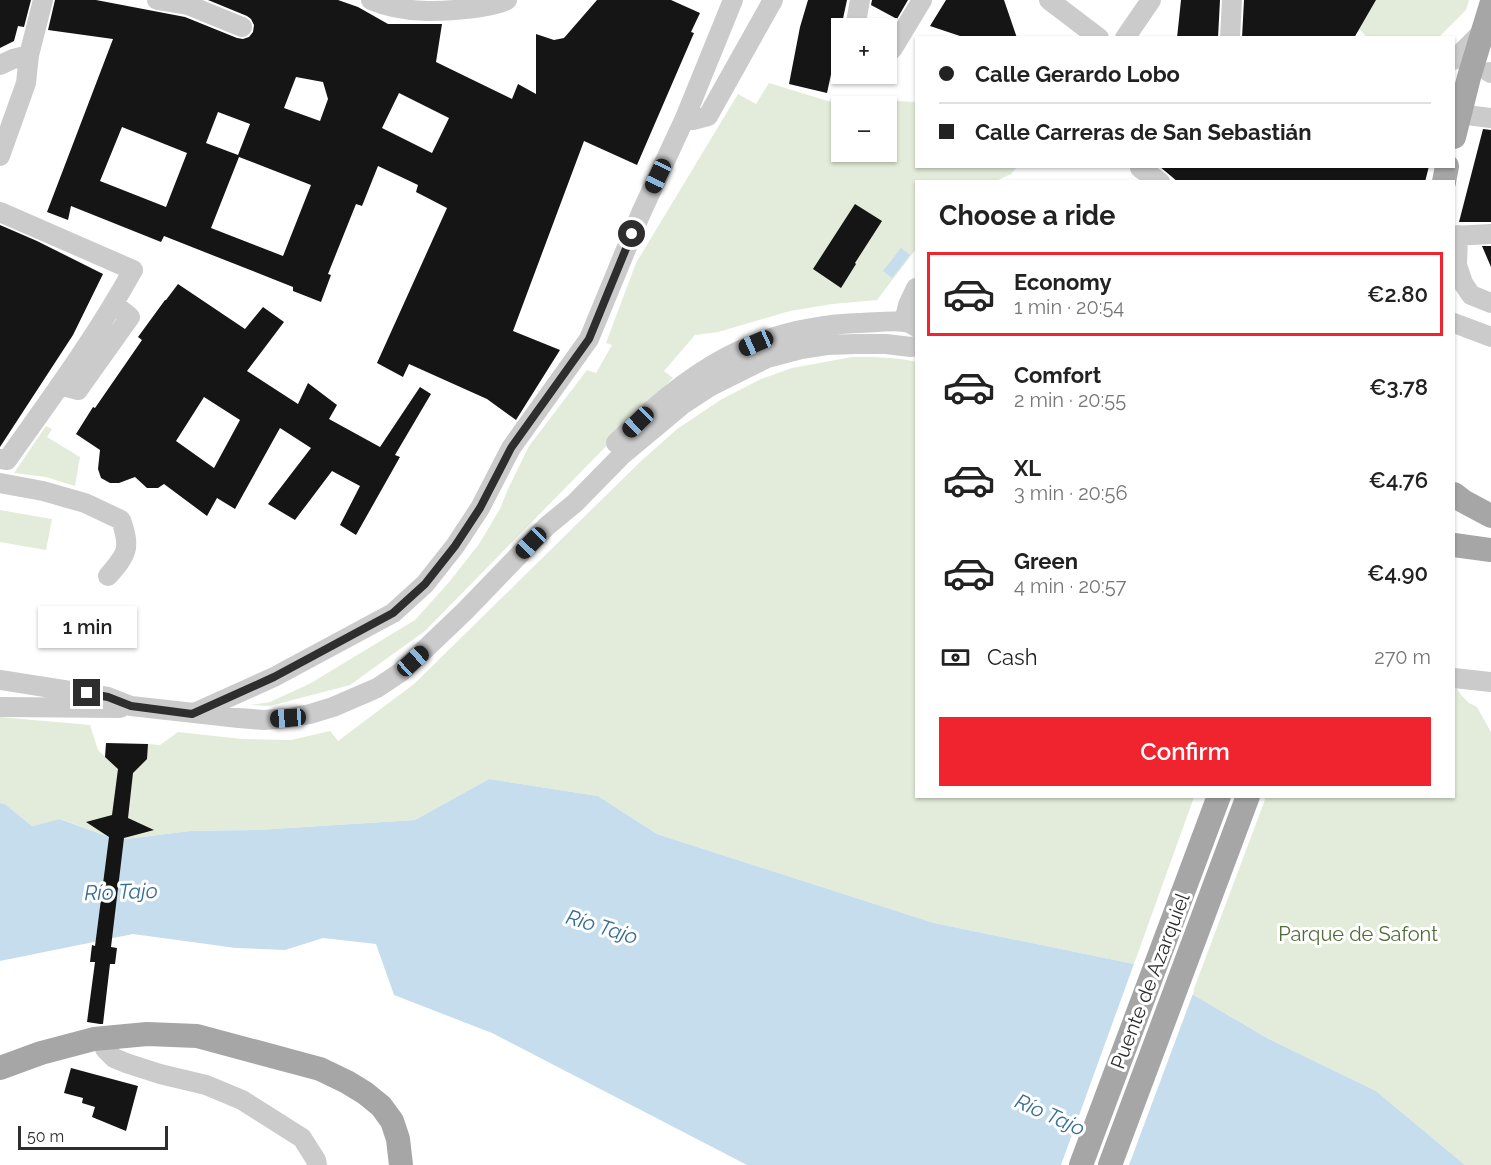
<!DOCTYPE html>
<html lang="en">
<head>
<meta charset="utf-8">
<style>
  body { margin:0; font-family:Raleway,sans-serif; background:#f2f2f2; color:#222; height:100vh; display:flex; flex-direction:column; font-size:22px; white-space:nowrap }
  * { box-sizing:border-box; margin:0 }
  p { font-size:20px; color:#767676 }
  .icon { flex:none; width:33px; height:33px; fill:none; stroke:currentColor; stroke-width:2; stroke-linecap:round; stroke-linejoin:round }
  .map { position:relative; flex:1; overflow:hidden }
  .panel { position:absolute; left:915px; top:180px; width:540px; height:618px; display:flex; flex-direction:column; background:#fff; border-radius:0px; box-shadow:0 2px 4px #0004 }
  .panel>* { flex:none }
  .banner { position:absolute; left:915px; top:36px; width:540px; height:132px; border-radius:0px; box-shadow:0 2px 4px #0004; display:grid; align-content:center; height:132px; padding:0 24px; background:#fff }
  .fabs { position:absolute; left:831px; top:18px; display:grid; gap:12px }
  .fabs a { display:grid; place-items:center; width:66px; height:66px; border-radius:0px; background:#fff; box-shadow:0 2px 4px #0004; font-size:30px }
  .scale { position:absolute; left:18px; bottom:15px; width:150px; box-sizing:border-box; padding-left:6px; border:3px solid #2e2e2e; border-top:0; font-size:16px; line-height:21px; white-space:nowrap; color:#2e2e2e; -webkit-text-stroke:4px #fff; paint-order:stroke }
  .end { position:absolute; width:27px; height:27px; margin:-14px; border:8px solid #2e2e2e; background:#fff; box-shadow:0 0 0 3px #fff }
  .from { border-radius:50% }
  .bubble { position:absolute; height:42px; border-radius:0px; background:#fff; box-shadow:0 2px 4px #0004; font-size:20px; font-weight:600; line-height:42px; text-align:center }
  .car { position:absolute; width:18px; height:36px; margin:-18px -9px; border-radius:8px; box-shadow:0 0 4px 2px #0007; background:linear-gradient(#222 24%,#8ab4d8 0 40%,#222 0 76%,#8ab4d8 0 86%,#222 0) }
  .banner b { display:flex; align-items:center; gap:21px; height:57px; font-size:22px }
  .banner b+b { border-top:2px solid #e0e0e0 }
  .banner i { width:15px; height:15px; background:#222 }
  ul { padding:0; list-style:none }
  li { display:flex; align-items:center; gap:18px; height:84px; margin:0 12px 9px; padding:0 12px; border:3px solid transparent; border-radius:0px }
  li div { flex:1 }
  li b { display:block; font-size:22px }
  li em { font-style:normal; font-weight:600 }
  li.on { border-color:#f0242f }
  li>.icon { width:54px; height:54px; stroke-width:1.5 }
  h2 { padding:0 24px; font-size:27px; line-height:72px }
  .pay { display:flex; align-items:center; gap:15px; height:66px; padding:0 24px; font-size:22px }
  .pay p { margin-inline-start:auto }
  .button { display:flex; gap:12px; margin-top:auto; padding:12px 24px }
  .button a { flex:1; height:69px; border-radius:0px; background:#f0242f; color:#fff; font-size:24px; font-weight:600; line-height:69px; text-align:center }
  .map>svg:first-child { display:block }
  .green { fill:#e3ecda; fill-rule:evenodd }
  .water { fill:#c5dded }
  .pier { fill:#fff }
  .building { fill:#151515; fill-rule:evenodd }
  .lines { fill:none; stroke-linecap:round; stroke-linejoin:round }
  .minor { stroke:#cbcbcb; stroke-width:20 }
  .major { stroke:#a6a6a6; stroke-width:24 }
  .route { stroke:#2e2e2e; stroke-width:8 }
  .labels { text-anchor:middle; stroke-width:6; stroke-linejoin:round; paint-order:stroke }
  .park-label { font-size:20px; fill:#4f6c38; stroke:#fff }
  .street-label { font-size:20px; fill:#2e2e2e; stroke:#fff }
  .water-label { font-size:21px; font-style:italic; fill:#376e95; stroke:#fff }
</style>
</head>
<body>
<div class="map">
<svg width="1491" height="1165" viewBox="0 0 1491 1165">
  <rect width="100%" height="100%" fill="#fff"/>
  <path class="green" d="M 1376,0 L 1469,0 L 1466,10 L 1439,37 L 1367,37 L 1359,29 Z
    M 769,83 L 831,102 L 838,96 L 852,99 L 916,102 L 916,166 L 1017,167 L 1011,174 L 996,181 L 916,182 L 916,249 L 877,300 L 832,304 L 790,311 L 718,332 L 695,335 L 664,371 L 673,378 L 425,631 L 350,685 L 270,706 L 250,705 L 270,702 L 311,683 L 415,620 L 450,581 L 479,544 L 500,509 L 508,489 L 529,446 L 587,370 L 596,373 L 612,345 L 606,343 L 636,263 L 738,94 L 756,104 ZM 842,106 L 886,106 L 886,152 L 842,152 Z
    M 852,357 C 874,357 895,357 916,362 L 916,796 L 1194,797 L 1134,964 L 934,923 L 657,834 L 598,796 L 489,779 L 415,820 L 258,830 L 191,831 L 117,840 L 61,819 L 32,826 L 5,804 L 0,803 L 0,717 L 90,725 L 98,750 L 115,766 L 148,744 L 160,745 L 178,732 L 242,739 L 291,740 L 330,731 L 338,741 L 414,684 L 641,461 L 677,429 L 722,399 L 761,379 L 792,368 Z
    M 46,426 L 52,429 L 47,437 L 80,457 L 75,486 L 46,477 L 14,473 Z
    M 0,510 L 52,519 L 46,550 L 0,542 Z
    M 1454,686 L 1455,686 L 1462,696 L 1469,703 L 1477,707 L 1491,732 L 1491,1165 L 1465,1165 L 1376,1091 L 1267,1038 L 1192,994 L 1266,797 L 1454,796 Z"/>
  <path class="water" d="M 901,248 L 910,255 L 892,278 L 883,271 Z
    M 489,779 L 598,796 L 657,834 L 934,923 L 1134,964 L 1192,994 L 1267,1038 L 1376,1091 L 1465,1165 L 747,1165 L 492,1033 L 394,995 L 376,944 L 323,938 L 285,950 L 236,948 L 133,934 L 0,961 L 0,803 L 5,804 L 32,826 L 60,819 L 117,840 L 191,831 L 258,830 L 415,820 Z"/>
  <path class="pier" d="M 1135,961 L 1194,991 L 1129,1165 L 1061,1165 Z"/>
  <path class="building" d="M 0,0 L 31,0 L 24,27 L 18,26 L 14,41 L 0,48 Z
    M 55,0 L 96,0 L 185,17 L 237,38 L 243,39 L 249,37 L 253,32 L 254,25 L 251,19 L 247,16 L 208,0 L 338,0 L 358,7 L 388,24 L 442,24 L 436,62 L 512,99 L 518,84 L 536,94 L 536,34 L 554,40 L 564,38 L 597,0 L 671,0 L 700,13 L 691,32 L 694,33 L 637,165 L 584,141 L 513,331 L 560,350 L 516,420 L 487,399 L 409,364 L 403,377 L 377,363 L 447,208 L 416,192 L 418,185 L 378,166 L 362,206 L 356,204 L 328,274 L 331,275 L 321,302 L 293,291 L 293,287 L 164,236 L 161,242 L 71,206 L 68,220 L 47,212 L 113,39 L 48,30 ZM 296,77 L 323,82 L 328,99 L 320,121 L 284,108 ZM 399,93 L 449,118 L 432,153 L 382,128 ZM 218,112 L 250,124 L 238,155 L 206,143 ZM 122,127 L 187,153 L 166,207 L 100,181 ZM 239,157 L 311,185 L 283,256 L 211,228 Z
    M 808,0 L 847,0 L 827,93 L 789,84 L 800,27 Z
    M 872,0 L 908,0 L 897,19 L 871,5 Z
    M 946,0 L 1004,0 L 1017,38 L 966,38 L 930,26 Z
    M 1181,0 L 1220,0 L 1218,38 L 1177,38 Z
    M 1244,0 L 1376,0 L 1354,38 L 1242,38 Z
    M 1483,129 L 1491,130 L 1491,222 L 1459,222 Z
    M 1159,166 L 1429,166 L 1425,182 L 1178,182 Z
    M 855,204 L 882,221 L 855,263 L 856,264 L 841,288 L 813,269 Z
    M 0,225 L 37,241 L 103,274 L 73,335 L 0,447 Z
    M 1482,246 L 1491,246 L 1491,267 Z
    M 178,284 L 245,329 L 263,307 L 284,322 L 247,371 L 298,404 L 308,383 L 337,405 L 329,419 L 380,447 L 420,387 L 431,394 L 395,455 L 400,457 L 356,535 L 340,525 L 360,486 L 332,471 L 295,520 L 268,504 L 311,448 L 280,428 L 235,509 L 217,498 L 207,516 L 164,484 L 158,488 L 147,488 L 135,477 L 119,483 L 110,483 L 101,478 L 98,469 L 100,450 L 76,434 L 93,407 L 95,408 L 142,340 L 138,337 L 165,300 L 166,300 ZM 204,397 L 240,420 L 214,468 L 176,441 Z
    M 106,743 L 148,744 L 147,759 L 133,773 L 128,818 L 154,830 L 124,838 L 111,947 L 117,948 L 115,964 L 110,964 L 103,1024 L 100,1024 L 87,1022 L 95,962 L 90,962 L 92,945 L 95,946 L 109,837 L 86,822 L 112,815 L 118,769 L 105,757 Z
    M 71,1068 L 138,1086 L 126,1131 L 92,1117 L 95,1107 L 82,1103 L 83,1098 L 64,1093 Z"/>
  <g class="lines">
    <path class="minor" d="M 157,0 L 188,5 L 242,27
      M 371,0 C 404,14 441,12 475,8 C 486,6 498,5 507,0
      M 1049,0 L 1099,38
      M 855,28 L 860,0
      M 1125,38 L 1151,0
      M 1230,38 L 1232,0
      M 886,56 L 893,48 L 922,0
      M 1454,60 L 1482,32
      M 0,65 L 13,59 L 29,55
      M 1489,72 L 1491,73
      M 1459,114 L 1491,118
      M 685,118 L 693,120 L 708,116 L 773,0
      M 0,156 L 26,83 L 29,55 L 43,0
      M 1140,168 L 1160,182
      M 0,212 L 133,270 C 96,337 51,398 7,460 L 0,459
      M 1458,235 L 1457,265 L 1463,283 L 1471,295 L 1491,303
      M 1454,236 L 1491,234
      M 904,322 L 908,305 L 916,288
      M 1454,323 L 1491,337
      M 60,385 L 78,390 L 130,317 L 114,304
      M 616,443 C 689,372 753,327 858,323 C 870,323 894,320 904,322 C 908,322 913,325 916,327
      M 0,483 L 43,491 L 85,503 L 121,520 C 131,549 127,554 108,576
      M 1454,678 L 1491,682
      M 0,680 L 108,697 L 131,706 L 239,718 L 264,720 L 288,718 L 310,714 L 333,707 L 377,688 L 401,672 L 465,611 L 547,526 L 575,503 L 622,455 L 682,405 L 711,386 L 767,358 L 801,349 L 827,345 L 856,344 L 886,344 L 911,347 L 916,346
      M 0,707 L 120,708
      M 194,713 L 274,677 L 393,613 L 425,584 L 455,546 L 480,508 L 511,448 L 589,339 L 641,213 L 685,118 L 733,0
      M 104,1038 L 105,1049 L 114,1058 L 126,1063 L 160,1074 L 206,1085 L 242,1100 L 302,1138 L 316,1160 L 317,1165"/>
    <path class="major" d="M 1454,137 L 1469,77 L 1491,5
      M 1444,182 L 1447,166
      M 1454,494 L 1463,501 L 1491,516
      M 1454,545 L 1491,550
      M 0,1068 L 41,1053 L 94,1039 L 147,1034 L 197,1036 L 320,1069 L 347,1082 L 365,1093 L 381,1106 L 392,1121 L 398,1139 L 401,1165
      M 1081,1165 L 1219,796
      M 1110,1165 L 1248,796"/>
  </g>
  <g class="lines">
    <path class="route" d="M 87,693 L 108,697 L 131,706 L 192,714 L 274,677 L 393,613 L 425,584 L 455,546 L 480,508 L 511,448 L 589,339 L 632,234"/>
  </g>
  <g class="labels">
    <g class="park-label">
      <text x="1358" y="941">Parque de Safont</text>
    </g>
    <g class="street-label">
      <text transform="translate(1150 981) rotate(-69)" y="7">Puente de Azarquiel</text>
    </g>
    <g class="water-label">
      <text transform="translate(121 892) rotate(-2)" y="7">Río Tajo</text>
      <text transform="translate(602 927) rotate(17)" y="7">Río Tajo</text>
      <text transform="translate(1050 1115) rotate(24)" y="7">Río Tajo</text>
    </g>
  </g>
</svg>
<div class="fabs">
<a>+</a>
<a>−</a>
</div>
<div class="scale">50 m</div>
<i class="end from" style="left:632px;top:234px"></i>
<i class="end" style="left:87px;top:693px"></i>
<div class="bubble" style="left:38px;top:606px;width:99px">1 min</div>
<i class="car" style="left:658px;top:176px;rotate:205deg"></i>
<i class="car" style="left:756px;top:343px;rotate:246deg"></i>
<i class="car" style="left:638px;top:422px;rotate:226deg"></i>
<i class="car" style="left:531px;top:543px;rotate:224deg"></i>
<i class="car" style="left:413px;top:661px;rotate:48deg"></i>
<i class="car" style="left:288px;top:718px;rotate:266deg"></i>
<div class="banner">
<b><i class="from"></i>Calle Gerardo Lobo</b>
<b><i></i>Calle Carreras de San Sebastián</b>
</div>
<section class="panel">
<h2>Choose a ride</h2>
<ul>
<li class="on"><svg class="icon" aria-label="car" viewBox="0 0 24 24"><path d="M5 17H2v-5l4-1 3-4h7l3 4 3 1v5h-3M9 17h6M6 11h13"/><circle cx="7" cy="17" r="2"/><circle cx="17" cy="17" r="2"/></svg><div><b>Economy</b><p>1 min · 20:54</p></div><em>€2.80</em></li>
<li><svg class="icon" aria-label="car" viewBox="0 0 24 24"><path d="M5 17H2v-5l4-1 3-4h7l3 4 3 1v5h-3M9 17h6M6 11h13"/><circle cx="7" cy="17" r="2"/><circle cx="17" cy="17" r="2"/></svg><div><b>Comfort</b><p>2 min · 20:55</p></div><em>€3.78</em></li>
<li><svg class="icon" aria-label="car" viewBox="0 0 24 24"><path d="M5 17H2v-5l4-1 3-4h7l3 4 3 1v5h-3M9 17h6M6 11h13"/><circle cx="7" cy="17" r="2"/><circle cx="17" cy="17" r="2"/></svg><div><b>XL</b><p>3 min · 20:56</p></div><em>€4.76</em></li>
<li><svg class="icon" aria-label="car" viewBox="0 0 24 24"><path d="M5 17H2v-5l4-1 3-4h7l3 4 3 1v5h-3M9 17h6M6 11h13"/><circle cx="7" cy="17" r="2"/><circle cx="17" cy="17" r="2"/></svg><div><b>Green</b><p>4 min · 20:57</p></div><em>€4.90</em></li>
</ul>
<div class="pay"><svg class="icon" aria-label="cash" viewBox="0 0 24 24"><path d="M3 7h18v10H3z"/><circle cx="12" cy="12" r="2"/></svg>Cash<p>270 m</p></div>
<div class="button"><a>Confirm</a></div>
</section>
</div>
</body>
</html>
